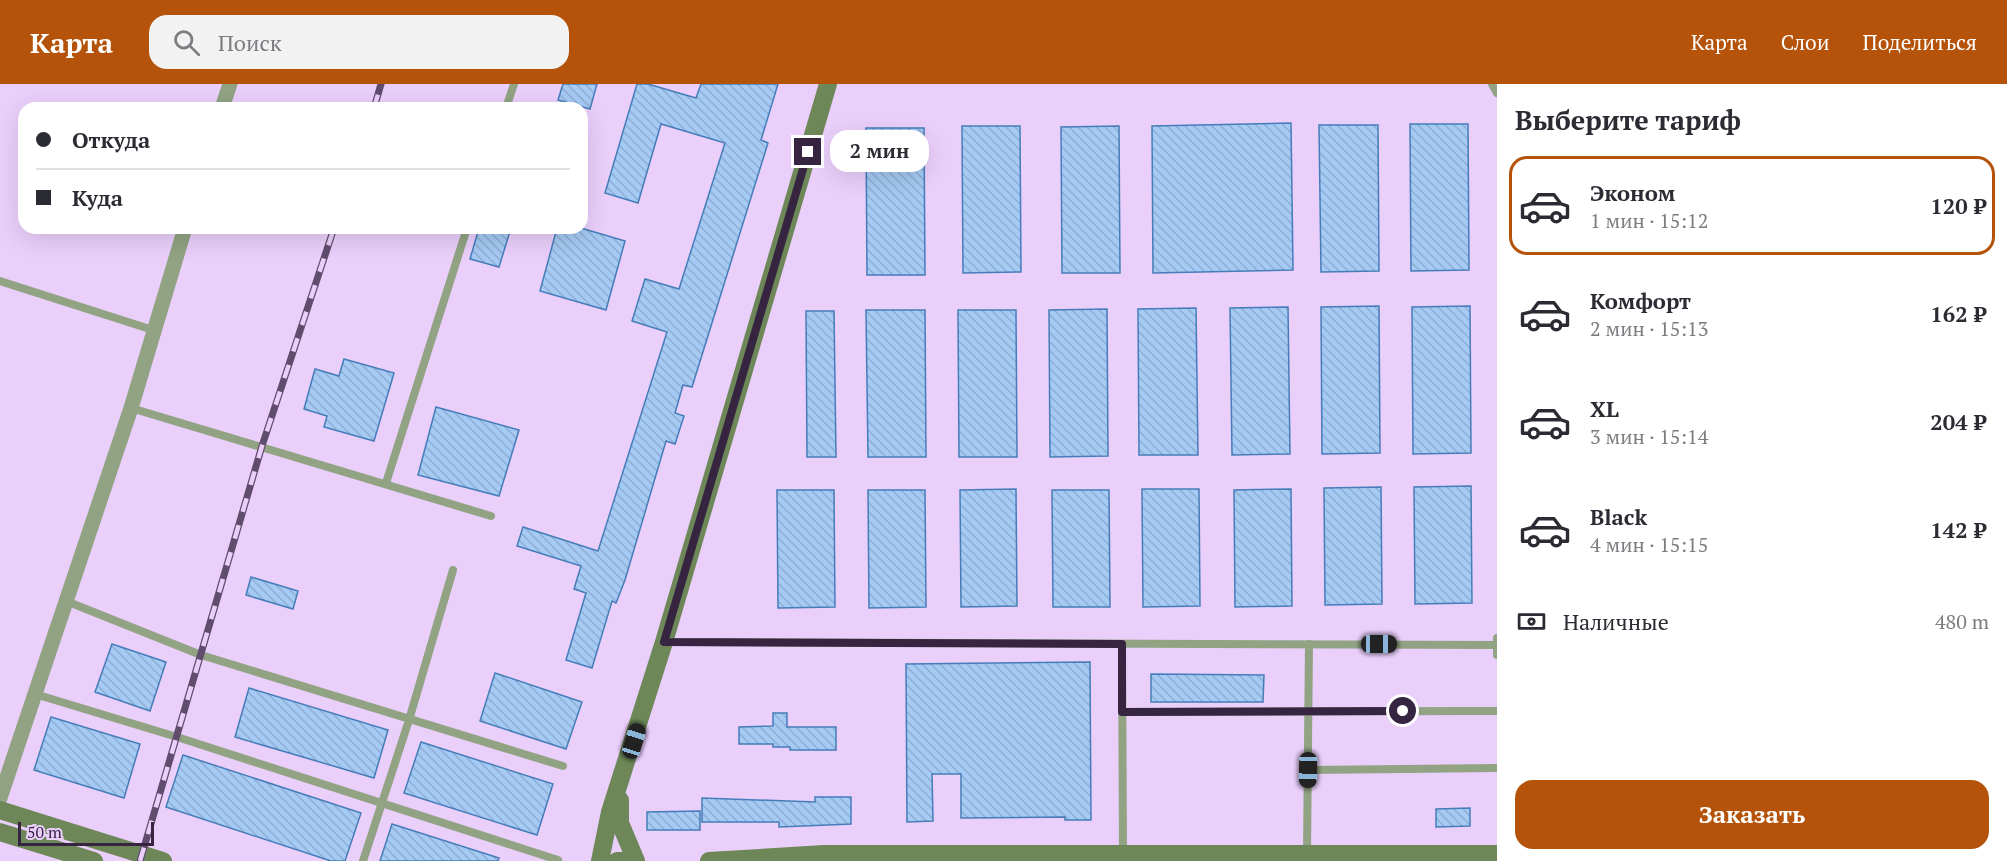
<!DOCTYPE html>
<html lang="ru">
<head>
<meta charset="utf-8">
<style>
  body { margin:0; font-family:"PT Serif",serif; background:#f2f2f3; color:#2b2b33; height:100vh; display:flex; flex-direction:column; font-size:22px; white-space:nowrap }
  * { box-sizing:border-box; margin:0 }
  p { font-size:20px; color:#7c7c81 }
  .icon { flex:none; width:33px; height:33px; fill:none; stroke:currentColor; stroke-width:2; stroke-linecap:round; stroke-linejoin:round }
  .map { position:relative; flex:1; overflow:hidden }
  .details { display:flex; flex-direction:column; background:#fff; width:510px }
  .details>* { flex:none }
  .hud { position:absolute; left:18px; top:18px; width:570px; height:132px; border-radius:18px; box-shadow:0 6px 24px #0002; display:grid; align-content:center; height:132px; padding:0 18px; background:#fff }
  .scale { position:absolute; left:18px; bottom:15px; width:136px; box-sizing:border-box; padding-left:6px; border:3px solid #362441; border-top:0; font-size:16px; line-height:21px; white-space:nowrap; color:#362441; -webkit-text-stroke:4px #eacffb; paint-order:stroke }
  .end { position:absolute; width:27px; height:27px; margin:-14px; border:8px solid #362441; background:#fff; box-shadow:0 0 0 3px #fff }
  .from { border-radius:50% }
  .bubble { position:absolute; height:42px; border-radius:18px; background:#fff; box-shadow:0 6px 24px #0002; font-size:20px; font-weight:600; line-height:42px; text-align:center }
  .car { position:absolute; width:18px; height:36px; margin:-18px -9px; border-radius:8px; box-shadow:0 0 4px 2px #0007; background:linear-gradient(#222 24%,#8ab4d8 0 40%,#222 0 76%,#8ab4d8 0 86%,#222 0) }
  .hud b { display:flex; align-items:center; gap:21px; height:57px; font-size:22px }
  .hud b+b { border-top:2px solid #e1e1e2 }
  .hud i { width:15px; height:15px; background:#2b2b33 }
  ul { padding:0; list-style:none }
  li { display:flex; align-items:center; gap:18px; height:99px; margin:0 12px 9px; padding:0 6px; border:3px solid transparent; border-radius:18px }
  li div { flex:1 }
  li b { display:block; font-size:22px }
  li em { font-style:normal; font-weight:600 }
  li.current { border-color:#b45309 }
  li>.icon { width:54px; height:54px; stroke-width:1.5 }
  h2 { padding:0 18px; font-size:27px; line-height:72px }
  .pay { display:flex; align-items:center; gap:15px; height:66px; padding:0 18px; font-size:22px }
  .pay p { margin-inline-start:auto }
  .button { display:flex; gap:12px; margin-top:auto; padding:12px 18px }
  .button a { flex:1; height:69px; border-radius:18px; background:#b45309; color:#fff; font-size:24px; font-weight:600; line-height:69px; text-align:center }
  header { display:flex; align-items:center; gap:36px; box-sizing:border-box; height:84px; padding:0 30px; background:#b45309; color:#fff }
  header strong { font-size:28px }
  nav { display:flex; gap:33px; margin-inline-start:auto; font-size:21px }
  .search { width:420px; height:54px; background:#f2f2f3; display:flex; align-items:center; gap:15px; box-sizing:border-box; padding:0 21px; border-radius:18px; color:#7c7c81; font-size:22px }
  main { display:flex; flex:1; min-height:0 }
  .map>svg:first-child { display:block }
  .building { fill:url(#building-back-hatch); stroke:#467db8; stroke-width:1.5 }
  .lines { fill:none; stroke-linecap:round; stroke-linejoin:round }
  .lane { stroke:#91a383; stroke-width:8 }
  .street { stroke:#91a383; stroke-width:15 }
  .secondary { stroke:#6d8758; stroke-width:18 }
  .rail-casing { stroke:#604c6d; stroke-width:7 }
  .rail { stroke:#eacffb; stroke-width:4.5; stroke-dasharray:14; stroke-linecap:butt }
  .route { stroke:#362441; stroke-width:8 }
</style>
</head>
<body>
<header>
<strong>Карта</strong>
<div class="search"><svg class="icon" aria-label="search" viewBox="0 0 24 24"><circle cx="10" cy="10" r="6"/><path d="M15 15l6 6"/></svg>Поиск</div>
<nav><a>Карта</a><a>Слои</a><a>Поделиться</a></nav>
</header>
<main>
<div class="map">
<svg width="1497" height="777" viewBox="0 0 1497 777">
  <defs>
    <pattern id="building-back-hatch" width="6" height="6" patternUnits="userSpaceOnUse" patternTransform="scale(1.5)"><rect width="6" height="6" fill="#a5caf4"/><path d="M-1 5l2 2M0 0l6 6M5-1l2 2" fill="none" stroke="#8fadd2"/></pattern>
  </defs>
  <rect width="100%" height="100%" fill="#eacffb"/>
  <path class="building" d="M 563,0 L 597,0 L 590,25 L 558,16 Z
    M 637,0 L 648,0 L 696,14 L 701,0 L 778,0 L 761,56 L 768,59 L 692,303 L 683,301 L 675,329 L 684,332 L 675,360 L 666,357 L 625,496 L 616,519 L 612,517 L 592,584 L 566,576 L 586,509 L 574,505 L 581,482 L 517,462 L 523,443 L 598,467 L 667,248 L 632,237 L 645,195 L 679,205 L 725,59 L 661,40 L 638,119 L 605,109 Z
    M 1291,39 L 1293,186 L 1153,189 L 1152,42 Z
    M 1410,40 L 1468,40 L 1469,186 L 1411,187 Z
    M 1319,41 L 1378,41 L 1379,187 L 1321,188 Z
    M 962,42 L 1020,42 L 1021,188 L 963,189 Z
    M 1119,42 L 1120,189 L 1062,189 L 1061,43 Z
    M 866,44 L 924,44 L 925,191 L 867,191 Z
    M 479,144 L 511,144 L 499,183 L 470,175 Z
    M 557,144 L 581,144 L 625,157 L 606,226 L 540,207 Z
    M 1379,222 L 1380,369 L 1322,370 L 1321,223 Z
    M 1470,222 L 1471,369 L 1413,370 L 1412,223 Z
    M 1288,223 L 1290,370 L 1232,371 L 1230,224 Z
    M 1196,224 L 1198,371 L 1139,371 L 1138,225 Z
    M 1107,225 L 1108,372 L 1050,373 L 1049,226 Z
    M 866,226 L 925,226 L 926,373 L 868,373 Z
    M 958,226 L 1016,226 L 1017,373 L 959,373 Z
    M 806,227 L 834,227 L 836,373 L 807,373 Z
    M 344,275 L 394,289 L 374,357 L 324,343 L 327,332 L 304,325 L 315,285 L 339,292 Z
    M 436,323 L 519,346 L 499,412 L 418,391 Z
    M 1471,402 L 1472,519 L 1415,520 L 1414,403 Z
    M 1381,403 L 1382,520 L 1325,521 L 1324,404 Z
    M 1016,405 L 1017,522 L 961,523 L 960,406 Z
    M 1142,405 L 1199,405 L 1200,522 L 1143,523 Z
    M 1291,405 L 1292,522 L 1235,523 L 1234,406 Z
    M 777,406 L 834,406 L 835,523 L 778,524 Z
    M 868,406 L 925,406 L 926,523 L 869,524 Z
    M 1052,406 L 1109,406 L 1110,523 L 1053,523 Z
    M 251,493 L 298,507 L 293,525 L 246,511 Z
    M 112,560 L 166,578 L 150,627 L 95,608 Z
    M 1090,578 L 1091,736 L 1065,736 L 1065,733 L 961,734 L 961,690 L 932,690 L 933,737 L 907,738 L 906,580 Z
    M 495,589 L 582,618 L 566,665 L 480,637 Z
    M 1151,590 L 1264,591 L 1263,618 L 1151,618 Z
    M 249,604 L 388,646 L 374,694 L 235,653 Z
    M 773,629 L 787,629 L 787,643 L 836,643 L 836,666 L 790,666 L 790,663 L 773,663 L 773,660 L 739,660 L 739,643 L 773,642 Z
    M 51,633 L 140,660 L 124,714 L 34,686 Z
    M 421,658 L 553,700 L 537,751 L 404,709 Z
    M 183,671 L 361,729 L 345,777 L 331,777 L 166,723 Z
    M 815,713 L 851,713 L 851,740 L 779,743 L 779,738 L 702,738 L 702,714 L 815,718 Z
    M 1470,724 L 1470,742 L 1436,743 L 1436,725 Z
    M 700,727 L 700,746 L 647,746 L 647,728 Z
    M 392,740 L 499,774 L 498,777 L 380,777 Z"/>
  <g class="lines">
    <path class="lane" d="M 1492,0 L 1497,9
      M 506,24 L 514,0
      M 0,197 L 153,246
      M 131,324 L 491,432
      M 386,399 L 467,144
      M 66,517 L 201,571 L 563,682
      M 1497,554 L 1497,571
      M 664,558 L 1496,561
      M 1122,560 L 1123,771
      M 35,610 L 177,653 L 558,776
      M 1122,628 L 1497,627
      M 1308,686 L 1497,684
      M 1307,769 L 1309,560
      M 363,777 L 409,636 L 453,486"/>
    <path class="street" d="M 222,24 L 230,0
      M 0,714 L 131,324 L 185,144"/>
    <path class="secondary" d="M 620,716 L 620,739 L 636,777
      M 0,726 L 163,777
      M 0,748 L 94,777
      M 600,777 L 610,728 L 664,558 L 828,0
      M 617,777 L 634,777
      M 709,777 L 824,770 L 1497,770"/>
    <defs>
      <path id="rail" d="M 374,24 L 381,0
        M 140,777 L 262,362 L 334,144"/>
    </defs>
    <use href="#rail" class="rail-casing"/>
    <use href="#rail" class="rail"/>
  </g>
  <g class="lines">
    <path class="route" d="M 808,68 L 664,558 L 1122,560 L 1122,628 L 1403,627"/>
  </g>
</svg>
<div class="scale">50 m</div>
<i class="end from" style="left:1403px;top:627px"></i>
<i class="end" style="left:808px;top:68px"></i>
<div class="bubble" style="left:830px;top:46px;width:99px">2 мин</div>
<i class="car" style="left:1379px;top:560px;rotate:90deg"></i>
<i class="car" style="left:634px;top:657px;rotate:17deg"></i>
<i class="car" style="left:1308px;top:686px;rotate:181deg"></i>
<div class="hud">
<b><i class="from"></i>Откуда</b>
<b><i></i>Куда</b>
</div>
</div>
<section class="details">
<h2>Выберите тариф</h2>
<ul>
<li class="current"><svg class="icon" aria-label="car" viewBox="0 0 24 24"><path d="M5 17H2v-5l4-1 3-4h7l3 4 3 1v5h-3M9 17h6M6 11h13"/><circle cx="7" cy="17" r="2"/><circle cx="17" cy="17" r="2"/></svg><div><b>Эконом</b><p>1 мин · 15:12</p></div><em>120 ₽</em></li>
<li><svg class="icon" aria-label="car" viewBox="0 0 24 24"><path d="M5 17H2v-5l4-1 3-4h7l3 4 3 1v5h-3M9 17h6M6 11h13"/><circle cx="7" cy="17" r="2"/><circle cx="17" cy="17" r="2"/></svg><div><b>Комфорт</b><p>2 мин · 15:13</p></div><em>162 ₽</em></li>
<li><svg class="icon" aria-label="car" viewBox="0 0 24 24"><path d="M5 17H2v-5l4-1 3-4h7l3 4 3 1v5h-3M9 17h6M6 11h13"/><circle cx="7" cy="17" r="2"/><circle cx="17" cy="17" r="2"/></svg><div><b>XL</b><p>3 мин · 15:14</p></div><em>204 ₽</em></li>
<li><svg class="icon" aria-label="car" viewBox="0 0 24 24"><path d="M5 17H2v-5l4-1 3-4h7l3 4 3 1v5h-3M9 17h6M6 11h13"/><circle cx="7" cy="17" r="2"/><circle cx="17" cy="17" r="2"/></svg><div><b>Black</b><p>4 мин · 15:15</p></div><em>142 ₽</em></li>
</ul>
<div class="pay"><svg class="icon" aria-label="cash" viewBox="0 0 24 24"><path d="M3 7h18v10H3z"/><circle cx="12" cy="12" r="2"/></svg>Наличные<p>480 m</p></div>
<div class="button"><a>Заказать</a></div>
</section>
</main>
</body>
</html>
